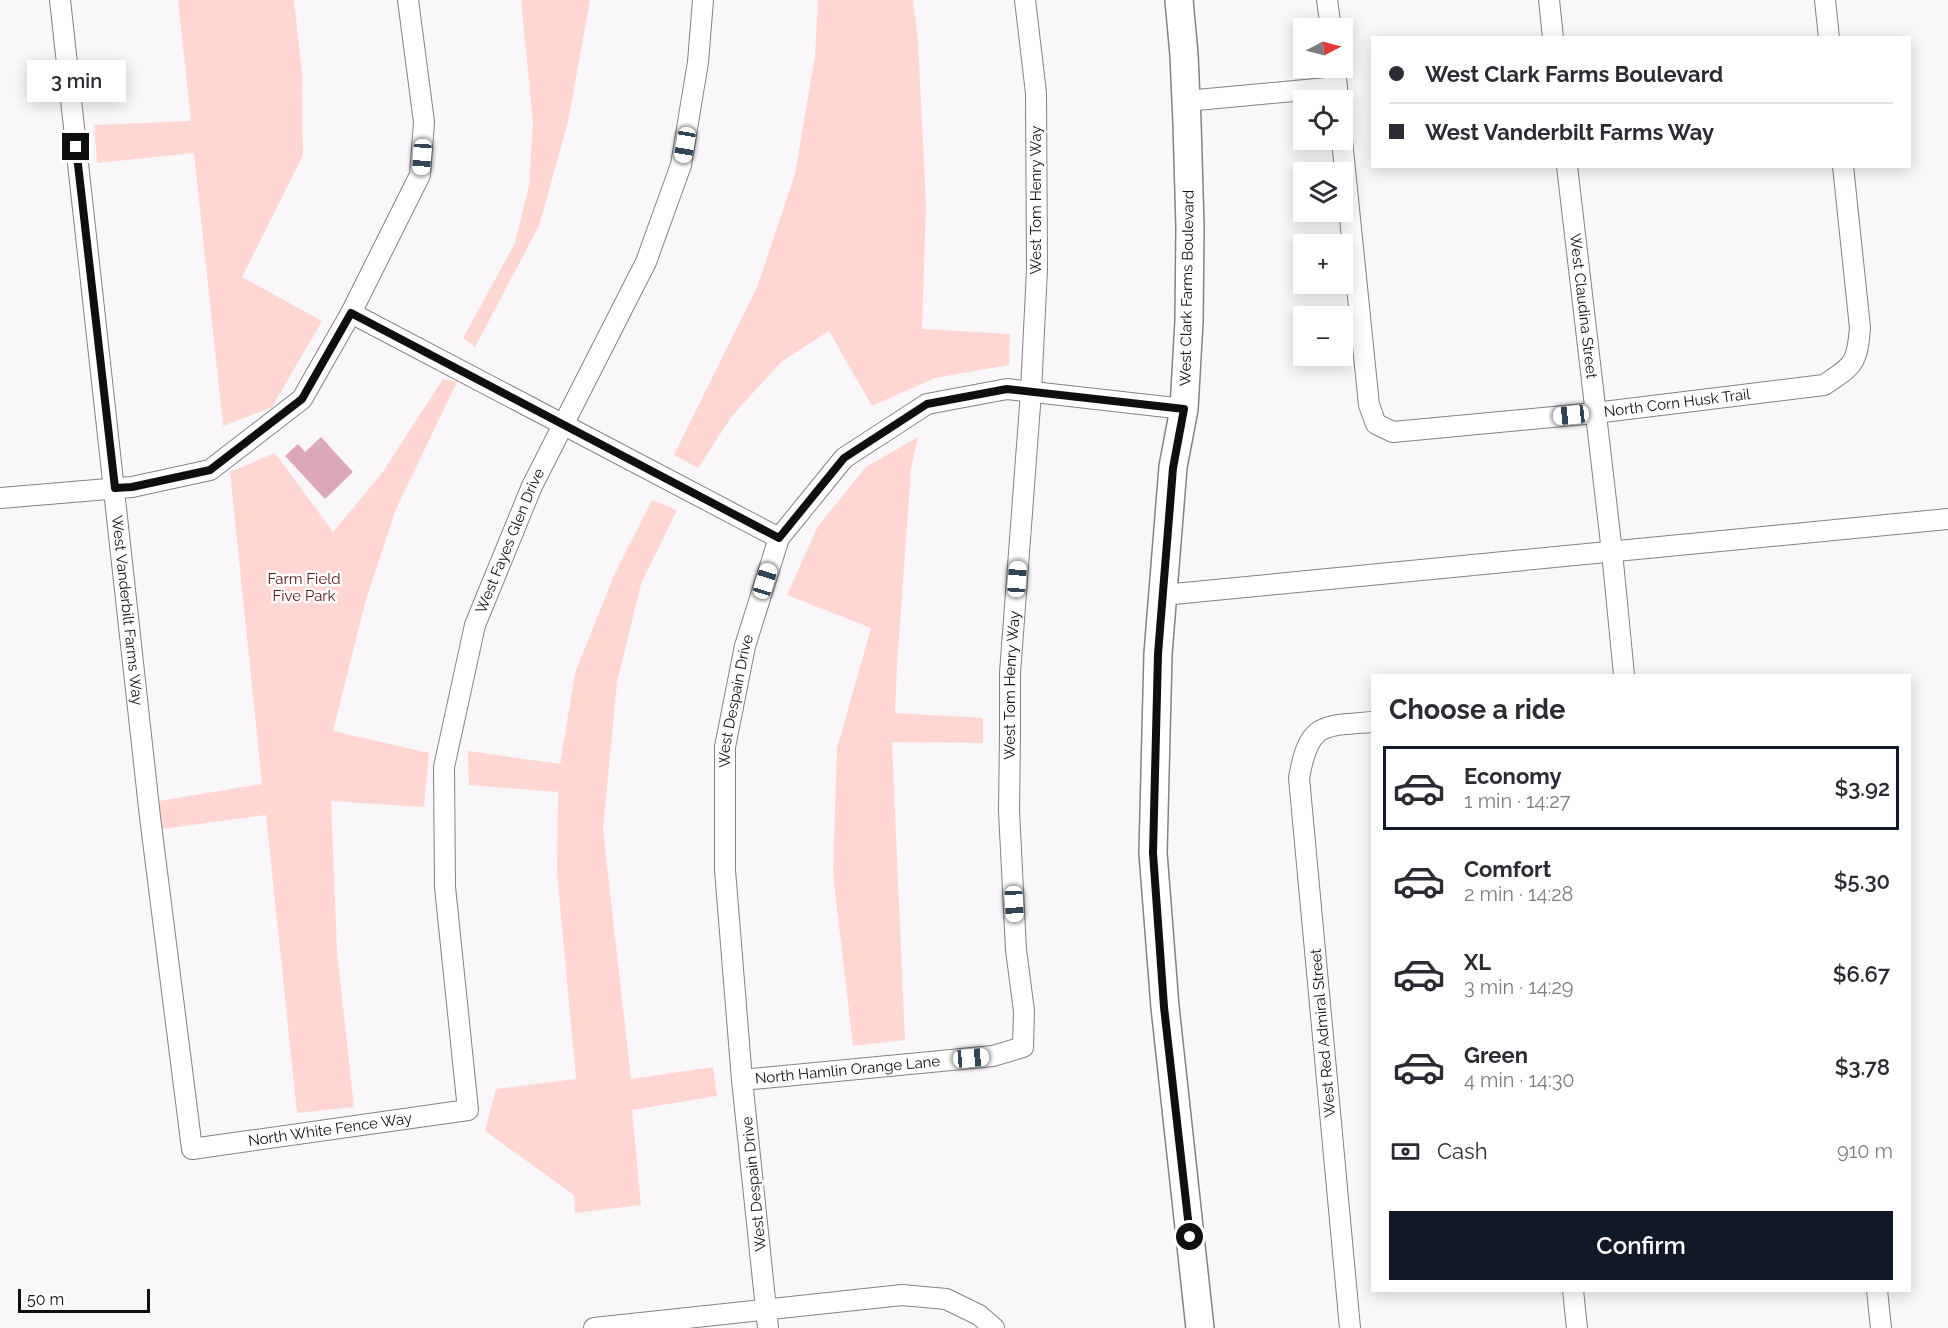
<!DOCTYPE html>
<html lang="en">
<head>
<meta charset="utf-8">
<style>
  body { margin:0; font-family:Raleway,sans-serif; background:#f7f7f7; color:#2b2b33; height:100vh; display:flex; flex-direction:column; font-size:22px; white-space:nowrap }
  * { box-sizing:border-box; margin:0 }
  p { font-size:20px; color:#7c7c81 }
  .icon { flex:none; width:33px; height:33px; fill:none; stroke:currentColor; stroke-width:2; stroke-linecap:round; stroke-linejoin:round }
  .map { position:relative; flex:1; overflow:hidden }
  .sheet { position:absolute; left:1371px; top:674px; width:540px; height:618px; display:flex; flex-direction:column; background:#fff; border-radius:0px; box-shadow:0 3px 15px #0003 }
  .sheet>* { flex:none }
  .top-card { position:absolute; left:1371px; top:36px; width:540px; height:132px; border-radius:0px; box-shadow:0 3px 15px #0003; display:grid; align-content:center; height:132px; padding:0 18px; background:#fff }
  .needle { width:39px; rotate:84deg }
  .fabs { position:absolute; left:1293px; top:18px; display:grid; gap:12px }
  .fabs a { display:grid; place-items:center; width:60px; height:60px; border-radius:0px; background:#fff; box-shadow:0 3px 15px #0003; font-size:30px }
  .scale { position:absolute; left:18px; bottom:15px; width:132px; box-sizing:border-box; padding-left:6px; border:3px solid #100f10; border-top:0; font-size:16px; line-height:21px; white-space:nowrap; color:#100f10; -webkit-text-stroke:4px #fff; paint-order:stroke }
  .end { position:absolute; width:27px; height:27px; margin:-14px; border:8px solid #100f10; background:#fff; box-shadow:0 0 0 3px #fff }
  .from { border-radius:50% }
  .bubble { position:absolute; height:42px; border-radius:0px; background:#fff; box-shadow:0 3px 15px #0003; font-size:20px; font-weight:600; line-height:42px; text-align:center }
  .car { position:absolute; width:18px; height:36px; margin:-18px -9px; border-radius:8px; box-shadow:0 0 4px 2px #0007; background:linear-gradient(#fff 24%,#345 0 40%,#fff 0 76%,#345 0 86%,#fff 0) }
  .top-card b { display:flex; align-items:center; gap:21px; height:57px; font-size:22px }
  .top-card b+b { border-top:2px solid #e1e1e2 }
  .top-card i { width:15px; height:15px; background:#2b2b33 }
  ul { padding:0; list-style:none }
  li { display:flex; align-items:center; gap:18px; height:84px; margin:0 12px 9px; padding:0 6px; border:3px solid transparent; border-radius:0px }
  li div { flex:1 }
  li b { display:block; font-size:22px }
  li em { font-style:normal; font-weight:600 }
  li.selected { border-color:#111827 }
  li>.icon { width:54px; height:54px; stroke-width:1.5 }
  h2 { padding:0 18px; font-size:27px; line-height:72px }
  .pay { display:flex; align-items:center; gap:15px; height:66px; padding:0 18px; font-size:22px }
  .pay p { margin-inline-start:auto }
  .primary-button { display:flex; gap:12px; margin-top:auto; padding:12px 18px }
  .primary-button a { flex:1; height:69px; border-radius:0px; background:#111827; color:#fff; font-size:24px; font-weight:600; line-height:69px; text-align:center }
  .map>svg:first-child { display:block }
  .green { fill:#ffd6d1 }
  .building { fill:#dda7bb }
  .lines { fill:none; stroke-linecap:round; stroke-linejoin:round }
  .street-casing { stroke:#848284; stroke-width:22 }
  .secondary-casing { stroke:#848284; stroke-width:30 }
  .street { stroke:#fff; stroke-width:20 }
  .secondary { stroke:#fff; stroke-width:27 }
  .route { stroke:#100f10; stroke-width:8 }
  .labels { text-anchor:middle; stroke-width:5; stroke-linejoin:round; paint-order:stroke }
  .street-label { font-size:15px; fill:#100f10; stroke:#fff }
  .park-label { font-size:15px; fill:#561313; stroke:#fff }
</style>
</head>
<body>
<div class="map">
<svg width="1948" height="1328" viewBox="0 0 1948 1328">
  <rect width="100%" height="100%" fill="#faf7fa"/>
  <path class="green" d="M 178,0 L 294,0 L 302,73 L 303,155 L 242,277 L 322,321 L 272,407 L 223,426 L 194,153 L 97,163 L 94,125 L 191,121 Z
    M 521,0 L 590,0 L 568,122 L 539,226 L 475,347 L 463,338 L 515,243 L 529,185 L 533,122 Z
    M 818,0 L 913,0 L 918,41 L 926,204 L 922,329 L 1010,334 L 1009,365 L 935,378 L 872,406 L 829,331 L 781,362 L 732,416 L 698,468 L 674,455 L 757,287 L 795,174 L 815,56 Z
    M 443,379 L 457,382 L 396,509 L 365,603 L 333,731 L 429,753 L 424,807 L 331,801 L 337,951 L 354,1107 L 297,1113 L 266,815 L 162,829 L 159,801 L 262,784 L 230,472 L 275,453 L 333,532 L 382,473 Z
    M 918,437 L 911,469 L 897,666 L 895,713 L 983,718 L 983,743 L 892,742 L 905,1040 L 853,1046 L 833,874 L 837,748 L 871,628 L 787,595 L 818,526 L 866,467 Z
    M 652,500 L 677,510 L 641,584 L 617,682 L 603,829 L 631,1079 L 713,1067 L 717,1096 L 632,1110 L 641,1205 L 575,1213 L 574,1195 L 485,1131 L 496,1089 L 576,1079 L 557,873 L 558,792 L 469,785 L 468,751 L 560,764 L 575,673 L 615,573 Z"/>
  <path class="building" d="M 321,437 L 353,472 L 325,499 L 285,456 L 298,444 L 305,452 Z"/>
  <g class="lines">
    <defs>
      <g id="street">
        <path id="s1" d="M 60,0 L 150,817 L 192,1149 L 468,1110 L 445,887 L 444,767 L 475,625 L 532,486 L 646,262 L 681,165 L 698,62 L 703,0"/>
        <path d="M 1327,0 L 1331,28"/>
        <path d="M 1549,0 L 1553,38"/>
        <path d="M 1825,0 L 1829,38"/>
        <path d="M 1335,68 L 1338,100"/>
        <path d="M 1186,101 L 1337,87"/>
        <path id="s2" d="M 1342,140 L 1369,405 L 1376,424 L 1393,432 L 1595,413 L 1824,385 C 1854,365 1857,364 1860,328 L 1843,166"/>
        <path id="s3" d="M 1567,166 L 1612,552 L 1624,675"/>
        <path d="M 351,313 L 779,538"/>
        <path d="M 0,498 L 132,487 L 210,470 L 302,399 L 351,313 L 420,175 L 424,122 L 408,0"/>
        <path d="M 1163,595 L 1948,519"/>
        <path id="s4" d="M 742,1080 L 993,1056 L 1023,1047 L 1024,1011 L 1016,950 L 1009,811 L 1010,734 L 1010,673 L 1031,392 L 1037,269 L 1036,93 L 1025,0"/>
        <path d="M 1573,1290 L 1577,1328"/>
        <path d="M 1877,1290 L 1881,1328"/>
        <path d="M 594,1328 L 902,1295 L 946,1299 L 979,1315 L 994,1328"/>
        <path id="s5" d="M 768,1328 L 742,1080 L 725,870 L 725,747 L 745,646 L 779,538 L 844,458 L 927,404 L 1007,389 L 1184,409"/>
        <path d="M 1350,1328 L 1299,778 C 1309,722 1322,726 1372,722"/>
      </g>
      <path id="secondary" d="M 1179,0 L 1184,55 L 1187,123 L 1190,227 L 1189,321 L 1184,409 L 1173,467 L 1158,654 L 1153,853 L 1165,1007 L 1200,1328"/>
    </defs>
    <use href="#street" class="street-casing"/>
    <use href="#secondary" class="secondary-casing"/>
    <use href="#street" class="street"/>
    <use href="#secondary" class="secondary"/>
  </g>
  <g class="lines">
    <path class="route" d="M 76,147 L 115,488 L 132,487 L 210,470 L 302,399 L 351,313 L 779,538 L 844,458 L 927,404 L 1007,389 L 1184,409 L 1173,468 L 1158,654 L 1153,853 L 1164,1007 L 1190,1237"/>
  </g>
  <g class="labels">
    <g class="street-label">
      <text transform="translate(1036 200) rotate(-90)" y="5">West Tom Henry Way</text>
      <text transform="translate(1187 288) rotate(-89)" y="5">West Clark Farms Boulevard</text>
      <text dy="5" stroke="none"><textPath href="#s3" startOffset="141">West Claudina Street</textPath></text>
      <text dy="5" stroke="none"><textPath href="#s2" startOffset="591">North Corn Husk Trail</textPath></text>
      <text dy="5" stroke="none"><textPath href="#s1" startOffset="2016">West Fayes Glen Drive</textPath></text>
      <text dy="5" stroke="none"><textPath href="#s1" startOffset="614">West Vanderbilt Farms Way</textPath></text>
      <text dy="5" stroke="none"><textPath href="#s4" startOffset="646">West Tom Henry Way</textPath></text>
      <text dy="5" stroke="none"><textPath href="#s5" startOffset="630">West Despain Drive</textPath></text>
      <text transform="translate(1323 1033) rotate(-95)" y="5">West Red Admiral Street</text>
      <text dy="5" stroke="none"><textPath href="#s4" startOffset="106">North Hamlin Orange Lane</textPath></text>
      <text dy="5" stroke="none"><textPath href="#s1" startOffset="1296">North White Fence Way</textPath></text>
      <text transform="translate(754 1184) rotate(-96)" y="5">West Despain Drive</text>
    </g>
    <g class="park-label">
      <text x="304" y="584">Farm Field<tspan x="304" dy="17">Five Park</tspan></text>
    </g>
  </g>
</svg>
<div class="fabs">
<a><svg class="needle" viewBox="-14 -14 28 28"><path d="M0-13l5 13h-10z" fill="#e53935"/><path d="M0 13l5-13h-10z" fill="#7c7c81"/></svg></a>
<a><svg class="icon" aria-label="locate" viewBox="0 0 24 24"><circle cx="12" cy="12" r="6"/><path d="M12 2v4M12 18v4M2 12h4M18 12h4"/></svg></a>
<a><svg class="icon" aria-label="layers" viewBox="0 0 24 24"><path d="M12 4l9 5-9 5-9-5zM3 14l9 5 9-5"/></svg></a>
<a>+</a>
<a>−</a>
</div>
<div class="scale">50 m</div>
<i class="end from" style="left:1190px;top:1237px"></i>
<i class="end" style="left:76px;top:147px"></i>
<div class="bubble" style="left:27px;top:60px;width:99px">3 min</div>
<i class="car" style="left:685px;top:145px;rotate:190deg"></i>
<i class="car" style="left:422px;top:157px;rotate:184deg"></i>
<i class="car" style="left:1571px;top:415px;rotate:264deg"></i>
<i class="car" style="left:1017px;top:579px;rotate:4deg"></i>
<i class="car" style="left:765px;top:581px;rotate:17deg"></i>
<i class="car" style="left:1014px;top:904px;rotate:177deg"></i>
<i class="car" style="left:971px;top:1058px;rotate:85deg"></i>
<div class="top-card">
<b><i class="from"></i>West Clark Farms Boulevard</b>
<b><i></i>West Vanderbilt Farms Way</b>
</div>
<section class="sheet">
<h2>Choose a ride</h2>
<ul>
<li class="selected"><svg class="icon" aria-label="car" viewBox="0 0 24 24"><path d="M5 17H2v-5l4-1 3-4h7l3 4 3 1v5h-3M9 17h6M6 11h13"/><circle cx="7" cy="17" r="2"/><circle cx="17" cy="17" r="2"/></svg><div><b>Economy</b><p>1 min · 14:27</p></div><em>$3.92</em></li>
<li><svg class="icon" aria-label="car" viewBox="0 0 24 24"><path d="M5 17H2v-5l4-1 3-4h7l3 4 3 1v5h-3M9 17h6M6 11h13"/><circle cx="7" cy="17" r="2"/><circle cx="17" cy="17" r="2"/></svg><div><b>Comfort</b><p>2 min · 14:28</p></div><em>$5.30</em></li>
<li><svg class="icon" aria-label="car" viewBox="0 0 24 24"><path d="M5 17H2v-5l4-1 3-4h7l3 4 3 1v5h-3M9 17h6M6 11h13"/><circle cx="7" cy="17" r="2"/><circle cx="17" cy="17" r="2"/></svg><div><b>XL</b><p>3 min · 14:29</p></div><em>$6.67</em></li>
<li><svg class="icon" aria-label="car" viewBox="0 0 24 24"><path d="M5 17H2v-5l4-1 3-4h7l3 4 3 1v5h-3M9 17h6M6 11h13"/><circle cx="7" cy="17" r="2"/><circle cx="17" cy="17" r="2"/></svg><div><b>Green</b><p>4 min · 14:30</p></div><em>$3.78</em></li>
</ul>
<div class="pay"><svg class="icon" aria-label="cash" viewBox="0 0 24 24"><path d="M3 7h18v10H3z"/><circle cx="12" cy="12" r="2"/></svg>Cash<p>910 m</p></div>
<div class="primary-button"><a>Confirm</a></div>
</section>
</div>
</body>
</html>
